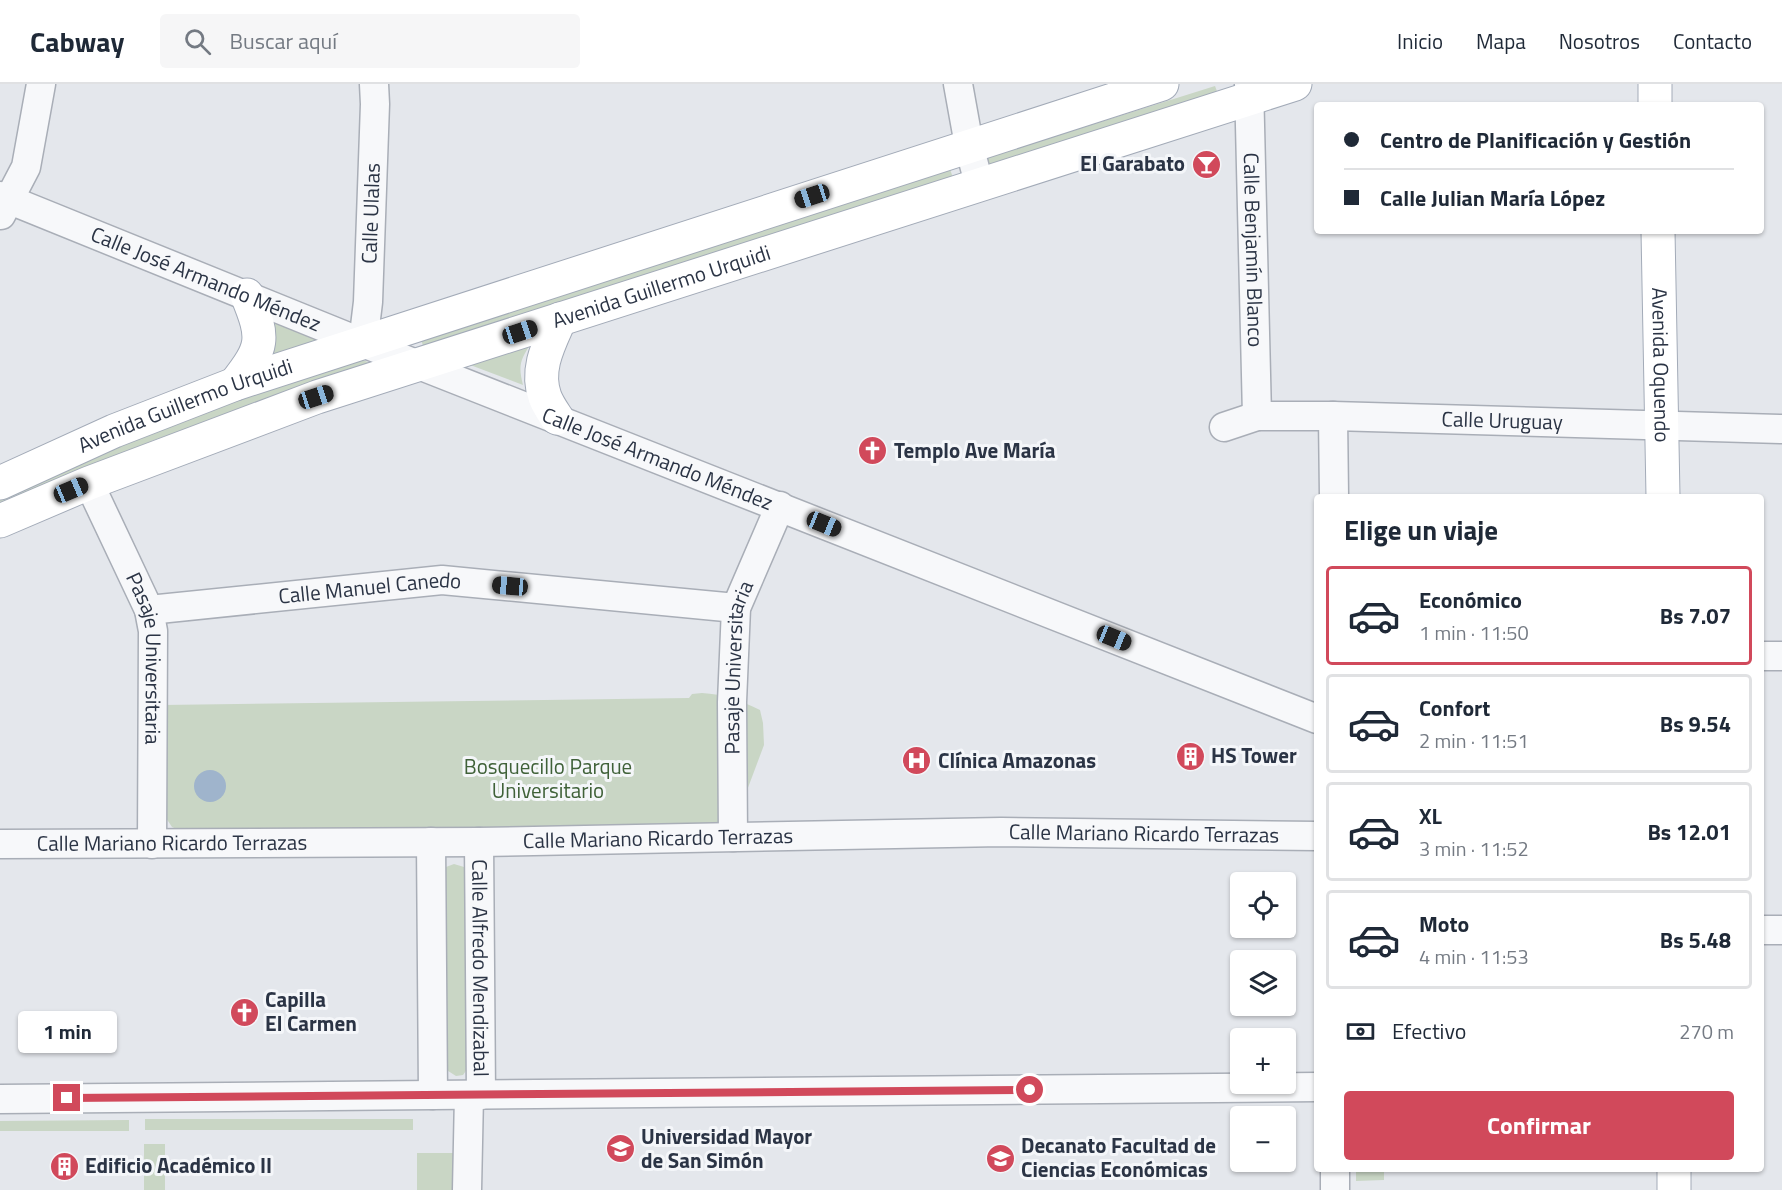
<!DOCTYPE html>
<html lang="es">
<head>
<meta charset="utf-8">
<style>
  body { margin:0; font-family:"Titillium Web",sans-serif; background:#f6f6f7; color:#1f2937; height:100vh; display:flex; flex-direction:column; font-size:22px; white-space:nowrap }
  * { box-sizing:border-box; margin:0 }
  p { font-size:20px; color:#747a83 }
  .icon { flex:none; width:33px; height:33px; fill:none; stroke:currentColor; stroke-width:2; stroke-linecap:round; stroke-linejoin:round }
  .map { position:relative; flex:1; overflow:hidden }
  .panel { position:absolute; left:1314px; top:410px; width:450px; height:678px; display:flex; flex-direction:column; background:#fff; border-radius:6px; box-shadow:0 2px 4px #0004 }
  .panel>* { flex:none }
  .hud { position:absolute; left:1314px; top:18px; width:450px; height:132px; border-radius:6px; box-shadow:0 2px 4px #0004; display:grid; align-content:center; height:132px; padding:0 30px; background:#fff }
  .fabs { position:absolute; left:1230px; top:788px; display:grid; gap:12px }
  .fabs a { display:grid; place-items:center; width:66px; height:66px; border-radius:6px; background:#fff; box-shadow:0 2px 4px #0004; font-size:30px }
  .end { position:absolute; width:27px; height:27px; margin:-14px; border:8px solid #d1495b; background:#fff; box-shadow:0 0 0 3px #fff }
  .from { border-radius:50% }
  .bubble { position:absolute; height:42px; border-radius:6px; background:#fff; box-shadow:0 2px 4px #0004; font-size:20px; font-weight:700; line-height:42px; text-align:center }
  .car { position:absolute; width:18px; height:36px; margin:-18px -9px; border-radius:8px; box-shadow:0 0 4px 2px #0007; background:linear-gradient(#222 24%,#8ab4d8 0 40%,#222 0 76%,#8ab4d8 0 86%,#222 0) }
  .hud b { display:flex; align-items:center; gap:21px; height:57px; font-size:22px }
  .hud b+b { border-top:2px solid #e0e1e3 }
  .hud i { width:15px; height:15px; background:#1f2937 }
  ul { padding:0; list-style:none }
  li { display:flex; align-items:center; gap:18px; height:99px; margin:0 12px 9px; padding:0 18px; border:3px solid #e0e1e3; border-radius:6px }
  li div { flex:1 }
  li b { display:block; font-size:22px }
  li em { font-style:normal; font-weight:700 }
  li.selected { border-color:#d1495b }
  li>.icon { width:54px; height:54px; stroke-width:1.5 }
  h2 { padding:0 30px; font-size:27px; line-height:72px }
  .pay { display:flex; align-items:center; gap:15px; height:66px; padding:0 30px; font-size:22px }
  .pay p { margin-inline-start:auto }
  .action { display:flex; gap:12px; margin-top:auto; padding:12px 30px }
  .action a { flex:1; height:69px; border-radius:6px; background:#d1495b; color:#fff; font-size:24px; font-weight:700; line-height:69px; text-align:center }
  header { display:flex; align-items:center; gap:36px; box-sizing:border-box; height:84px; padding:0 30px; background:#fff; border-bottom:2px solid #e0e1e3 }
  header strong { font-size:28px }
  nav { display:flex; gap:33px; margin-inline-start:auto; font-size:21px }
  .search { width:420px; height:54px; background:#f6f6f7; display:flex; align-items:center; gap:15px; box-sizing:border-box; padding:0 21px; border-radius:6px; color:#747a83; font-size:22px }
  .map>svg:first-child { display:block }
  .green { fill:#c9d6c5 }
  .water { fill:#9fb4cc }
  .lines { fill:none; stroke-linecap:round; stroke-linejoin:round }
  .minor-casing { stroke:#a9aeb7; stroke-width:31 }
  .major-casing { stroke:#a3abb8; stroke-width:35 }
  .minor { stroke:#f7f8fa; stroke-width:28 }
  .major { stroke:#fff; stroke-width:33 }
  .route { stroke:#d1495b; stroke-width:8 }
  .labels { text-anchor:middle; stroke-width:6; stroke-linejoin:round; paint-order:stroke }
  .poi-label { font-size:21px; font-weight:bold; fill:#2b3445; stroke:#f4f6f9; text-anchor:start }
  .street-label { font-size:21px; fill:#2b3445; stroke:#f4f6f9 }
  .park-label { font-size:21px; fill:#3f6138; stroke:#f4f6f9 }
</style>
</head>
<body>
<header>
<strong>Cabway</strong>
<div class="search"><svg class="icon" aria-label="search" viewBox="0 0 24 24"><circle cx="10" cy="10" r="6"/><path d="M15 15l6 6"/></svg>Buscar aquí</div>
<nav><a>Inicio</a><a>Mapa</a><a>Nosotros</a><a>Contacto</a></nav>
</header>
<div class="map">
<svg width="1782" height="1106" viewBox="0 0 1782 1106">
  <rect width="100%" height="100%" fill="#e4e7ec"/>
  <path class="green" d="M 1215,2 L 1218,10 L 988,82 L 986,74 Z
    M 950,85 L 953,94 L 424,264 L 421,256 Z
    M 270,235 L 327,258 L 268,277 Z
    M 532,258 C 520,276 518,281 523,301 L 465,279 Z
    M 363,276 L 372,280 L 154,356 L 0,423 L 0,414 L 114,364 L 250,312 Z
    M 702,609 C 723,610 742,617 760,626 L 763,639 L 764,661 L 743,717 L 728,744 L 181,747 L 172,743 L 166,734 L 162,621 L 689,614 L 692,610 Z
    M 454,780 L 464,783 L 468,792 L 468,984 L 463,991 L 456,992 L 445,985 L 441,791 L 446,783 Z
    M 145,1035 L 413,1035 L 413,1046 L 145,1046 Z
    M 129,1036 L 129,1047 L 0,1047 L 0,1037 Z
    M 144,1060 L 165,1060 L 165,1106 L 144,1106 Z
    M 417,1069 L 456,1069 L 456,1106 L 417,1106 Z
    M 1356,1085 L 1384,1085 L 1384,1096 L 1356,1097 Z"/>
  <path class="water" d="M194 702a16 16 0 1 1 32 0a16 16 0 1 1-32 0Z"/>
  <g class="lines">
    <defs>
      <g id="minor">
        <path d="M 958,0 L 969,61 L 979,100"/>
        <path id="s1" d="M 1249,0 L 1257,332"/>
        <path id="s2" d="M 0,112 L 363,259 L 1317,635"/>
        <path d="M 1,131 L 26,83 L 41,0"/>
        <path id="s3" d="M 363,259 L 368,218 L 375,20 L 374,0"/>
        <path d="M 1333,332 L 1334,412"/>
        <path id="s4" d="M 1224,343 L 1257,332 L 1333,332 L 1782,345"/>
        <path id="s5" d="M 89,399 L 149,526 L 153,547 L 152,760"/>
        <path id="s6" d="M 149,526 L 442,496 L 736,524"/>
        <path d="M 1761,572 L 1782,572"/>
        <path id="s7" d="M 733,753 L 732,618 L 736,524 L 780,422"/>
        <path d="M 431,758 L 433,1011"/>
        <path id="s8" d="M 479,758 L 481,1011"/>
        <path id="s9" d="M 0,760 L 479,758 L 1001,748 L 1317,752"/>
        <path d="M 1761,846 L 1782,846"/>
        <path d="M 0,1015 L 1317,1003"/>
        <path d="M 1335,1084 L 1335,1106"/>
        <path d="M 467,1106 L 469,1011"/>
      </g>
      <g id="major">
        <path d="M 1655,0 L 1655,21"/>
        <path id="s10" d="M 1658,147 L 1663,412"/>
        <path d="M 235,300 C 264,263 265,255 247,211"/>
        <path d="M 557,334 C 553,328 548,321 545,313 C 535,285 549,260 560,235"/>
        <path id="s11" d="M 0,399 L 114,347 L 235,300 L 1162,0"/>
        <path id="s12" d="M 0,437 L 89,399 L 317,313 L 1295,0"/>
        <path d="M 1674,1084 L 1674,1106"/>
      </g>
    </defs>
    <use href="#minor" class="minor-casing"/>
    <use href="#major" class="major-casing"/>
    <use href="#minor" class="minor"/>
    <use href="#major" class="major"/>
  </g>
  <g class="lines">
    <path class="route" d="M 67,1014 L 1030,1006"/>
  </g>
  <defs>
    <symbol id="bar-disc" viewBox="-11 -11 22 22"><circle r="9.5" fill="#d1495b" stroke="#f4f6f9"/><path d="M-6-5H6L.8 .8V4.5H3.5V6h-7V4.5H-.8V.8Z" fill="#fff"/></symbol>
    <symbol id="church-disc" viewBox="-11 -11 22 22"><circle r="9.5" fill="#d1495b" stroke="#f4f6f9"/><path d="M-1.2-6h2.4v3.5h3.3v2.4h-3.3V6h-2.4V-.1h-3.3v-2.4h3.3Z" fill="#fff"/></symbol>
    <symbol id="building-disc" viewBox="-11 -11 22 22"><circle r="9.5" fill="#d1495b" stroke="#f4f6f9"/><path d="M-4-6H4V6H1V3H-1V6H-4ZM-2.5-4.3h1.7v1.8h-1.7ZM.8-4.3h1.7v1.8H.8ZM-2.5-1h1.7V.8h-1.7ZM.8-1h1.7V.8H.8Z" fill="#fff"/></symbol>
    <symbol id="hospital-disc" viewBox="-11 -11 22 22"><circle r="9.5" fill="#d1495b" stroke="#f4f6f9"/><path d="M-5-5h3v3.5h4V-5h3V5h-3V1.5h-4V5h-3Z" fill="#fff"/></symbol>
    <symbol id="university-disc" viewBox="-11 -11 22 22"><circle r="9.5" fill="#d1495b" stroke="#f4f6f9"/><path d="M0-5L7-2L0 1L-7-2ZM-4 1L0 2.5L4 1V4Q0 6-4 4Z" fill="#fff"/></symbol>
  </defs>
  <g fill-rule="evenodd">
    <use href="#bar-disc" x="1190" y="64" width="33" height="33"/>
    <use href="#church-disc" x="856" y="350" width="33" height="33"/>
    <use href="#building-disc" x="1174" y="656" width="33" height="33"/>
    <use href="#hospital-disc" x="900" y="660" width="33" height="33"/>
    <use href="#church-disc" x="228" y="912" width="33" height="33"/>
    <use href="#university-disc" x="604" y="1048" width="33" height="33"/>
    <use href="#university-disc" x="984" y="1058" width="33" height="33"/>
    <use href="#building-disc" x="48" y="1066" width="33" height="33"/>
  </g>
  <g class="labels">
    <g class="poi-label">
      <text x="1185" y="87" text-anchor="end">El Garabato</text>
      <text x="894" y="374">Templo Ave María</text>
      <text x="1211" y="679">HS Tower</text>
      <text x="938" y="684">Clínica Amazonas</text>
      <text x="265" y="923">Capilla<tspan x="265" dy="24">El Carmen</tspan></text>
      <text x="641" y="1060">Universidad Mayor<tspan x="641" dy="24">de San Simón</tspan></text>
      <text x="1021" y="1069">Decanato Facultad de<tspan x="1021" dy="24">Ciencias Económicas</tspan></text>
      <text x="85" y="1089">Edificio Académico II</text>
    </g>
    <g class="street-label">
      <text dy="7" stroke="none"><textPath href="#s3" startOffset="130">Calle Ulalas</textPath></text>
      <text dy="7" stroke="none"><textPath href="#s1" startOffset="166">Calle Benjamín Blanco</textPath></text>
      <text dy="7" stroke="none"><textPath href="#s2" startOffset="222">Calle José Armando Méndez</textPath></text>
      <text dy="7" stroke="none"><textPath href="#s12" startOffset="702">Avenida Guillermo Urquidi</textPath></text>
      <text dy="7" stroke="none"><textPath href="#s10" startOffset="134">Avenida Oquendo</textPath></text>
      <text dy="7" stroke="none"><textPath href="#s11" startOffset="201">Avenida Guillermo Urquidi</textPath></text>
      <text dy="7" stroke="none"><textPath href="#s4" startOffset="280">Calle Uruguay</textPath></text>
      <text dy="7" stroke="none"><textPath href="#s2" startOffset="708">Calle José Armando Méndez</textPath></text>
      <text dy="7" stroke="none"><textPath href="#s6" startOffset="222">Calle Manuel Canedo</textPath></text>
      <text dy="7" stroke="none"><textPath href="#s5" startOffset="188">Pasaje Universitaria</textPath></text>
      <text dy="7" stroke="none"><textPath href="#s7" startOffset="170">Pasaje Universitaria</textPath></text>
      <text dy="7" stroke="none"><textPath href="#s9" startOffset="1144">Calle Mariano Ricardo Terrazas</textPath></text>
      <text dy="7" stroke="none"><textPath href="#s9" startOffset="658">Calle Mariano Ricardo Terrazas</textPath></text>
      <text dy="7" stroke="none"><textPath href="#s9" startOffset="172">Calle Mariano Ricardo Terrazas</textPath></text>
      <text dy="7" stroke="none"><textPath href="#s8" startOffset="126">Calle Alfredo Mendizabal</textPath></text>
    </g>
    <g class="park-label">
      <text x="548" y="690">Bosquecillo Parque<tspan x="548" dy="24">Universitario</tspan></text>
    </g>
  </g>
</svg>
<div class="fabs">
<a><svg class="icon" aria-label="locate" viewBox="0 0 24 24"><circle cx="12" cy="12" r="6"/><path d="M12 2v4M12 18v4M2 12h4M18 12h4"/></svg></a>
<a><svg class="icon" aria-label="layers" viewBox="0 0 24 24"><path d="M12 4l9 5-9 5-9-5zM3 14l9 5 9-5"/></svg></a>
<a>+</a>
<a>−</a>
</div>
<i class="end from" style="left:1030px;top:1006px"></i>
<i class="end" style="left:67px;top:1014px"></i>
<div class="bubble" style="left:18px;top:927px;width:99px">1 min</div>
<i class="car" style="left:812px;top:112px;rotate:252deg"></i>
<i class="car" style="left:520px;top:248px;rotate:72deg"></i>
<i class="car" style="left:316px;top:313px;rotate:72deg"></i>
<i class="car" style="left:71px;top:406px;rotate:67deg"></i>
<i class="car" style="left:824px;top:440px;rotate:112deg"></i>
<i class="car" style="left:510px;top:502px;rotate:275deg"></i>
<i class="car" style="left:1114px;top:554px;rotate:112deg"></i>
<div class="hud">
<b><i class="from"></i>Centro de Planificación y Gestión</b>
<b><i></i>Calle Julian María López</b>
</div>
<section class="panel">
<h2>Elige un viaje</h2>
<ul>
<li class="selected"><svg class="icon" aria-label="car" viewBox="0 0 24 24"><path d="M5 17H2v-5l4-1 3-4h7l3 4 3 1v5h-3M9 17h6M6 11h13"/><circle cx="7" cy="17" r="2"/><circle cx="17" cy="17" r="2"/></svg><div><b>Económico</b><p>1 min · 11:50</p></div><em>Bs 7.07</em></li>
<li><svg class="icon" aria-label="car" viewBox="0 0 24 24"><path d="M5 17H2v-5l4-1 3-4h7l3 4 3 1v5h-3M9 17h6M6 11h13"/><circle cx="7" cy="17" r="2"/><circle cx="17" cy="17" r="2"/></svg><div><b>Confort</b><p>2 min · 11:51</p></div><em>Bs 9.54</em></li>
<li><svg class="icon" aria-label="car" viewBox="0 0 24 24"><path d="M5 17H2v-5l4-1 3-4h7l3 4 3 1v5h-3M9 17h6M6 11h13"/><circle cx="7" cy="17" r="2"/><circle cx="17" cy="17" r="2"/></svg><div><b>XL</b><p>3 min · 11:52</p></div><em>Bs 12.01</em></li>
<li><svg class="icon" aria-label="car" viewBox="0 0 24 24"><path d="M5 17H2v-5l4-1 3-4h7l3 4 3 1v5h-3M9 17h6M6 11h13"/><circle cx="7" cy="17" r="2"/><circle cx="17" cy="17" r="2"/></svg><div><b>Moto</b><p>4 min · 11:53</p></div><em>Bs 5.48</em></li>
</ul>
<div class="pay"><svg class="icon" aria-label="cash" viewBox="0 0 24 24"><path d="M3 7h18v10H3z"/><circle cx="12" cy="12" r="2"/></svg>Efectivo<p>270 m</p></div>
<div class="action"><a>Confirmar</a></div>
</section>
</div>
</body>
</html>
